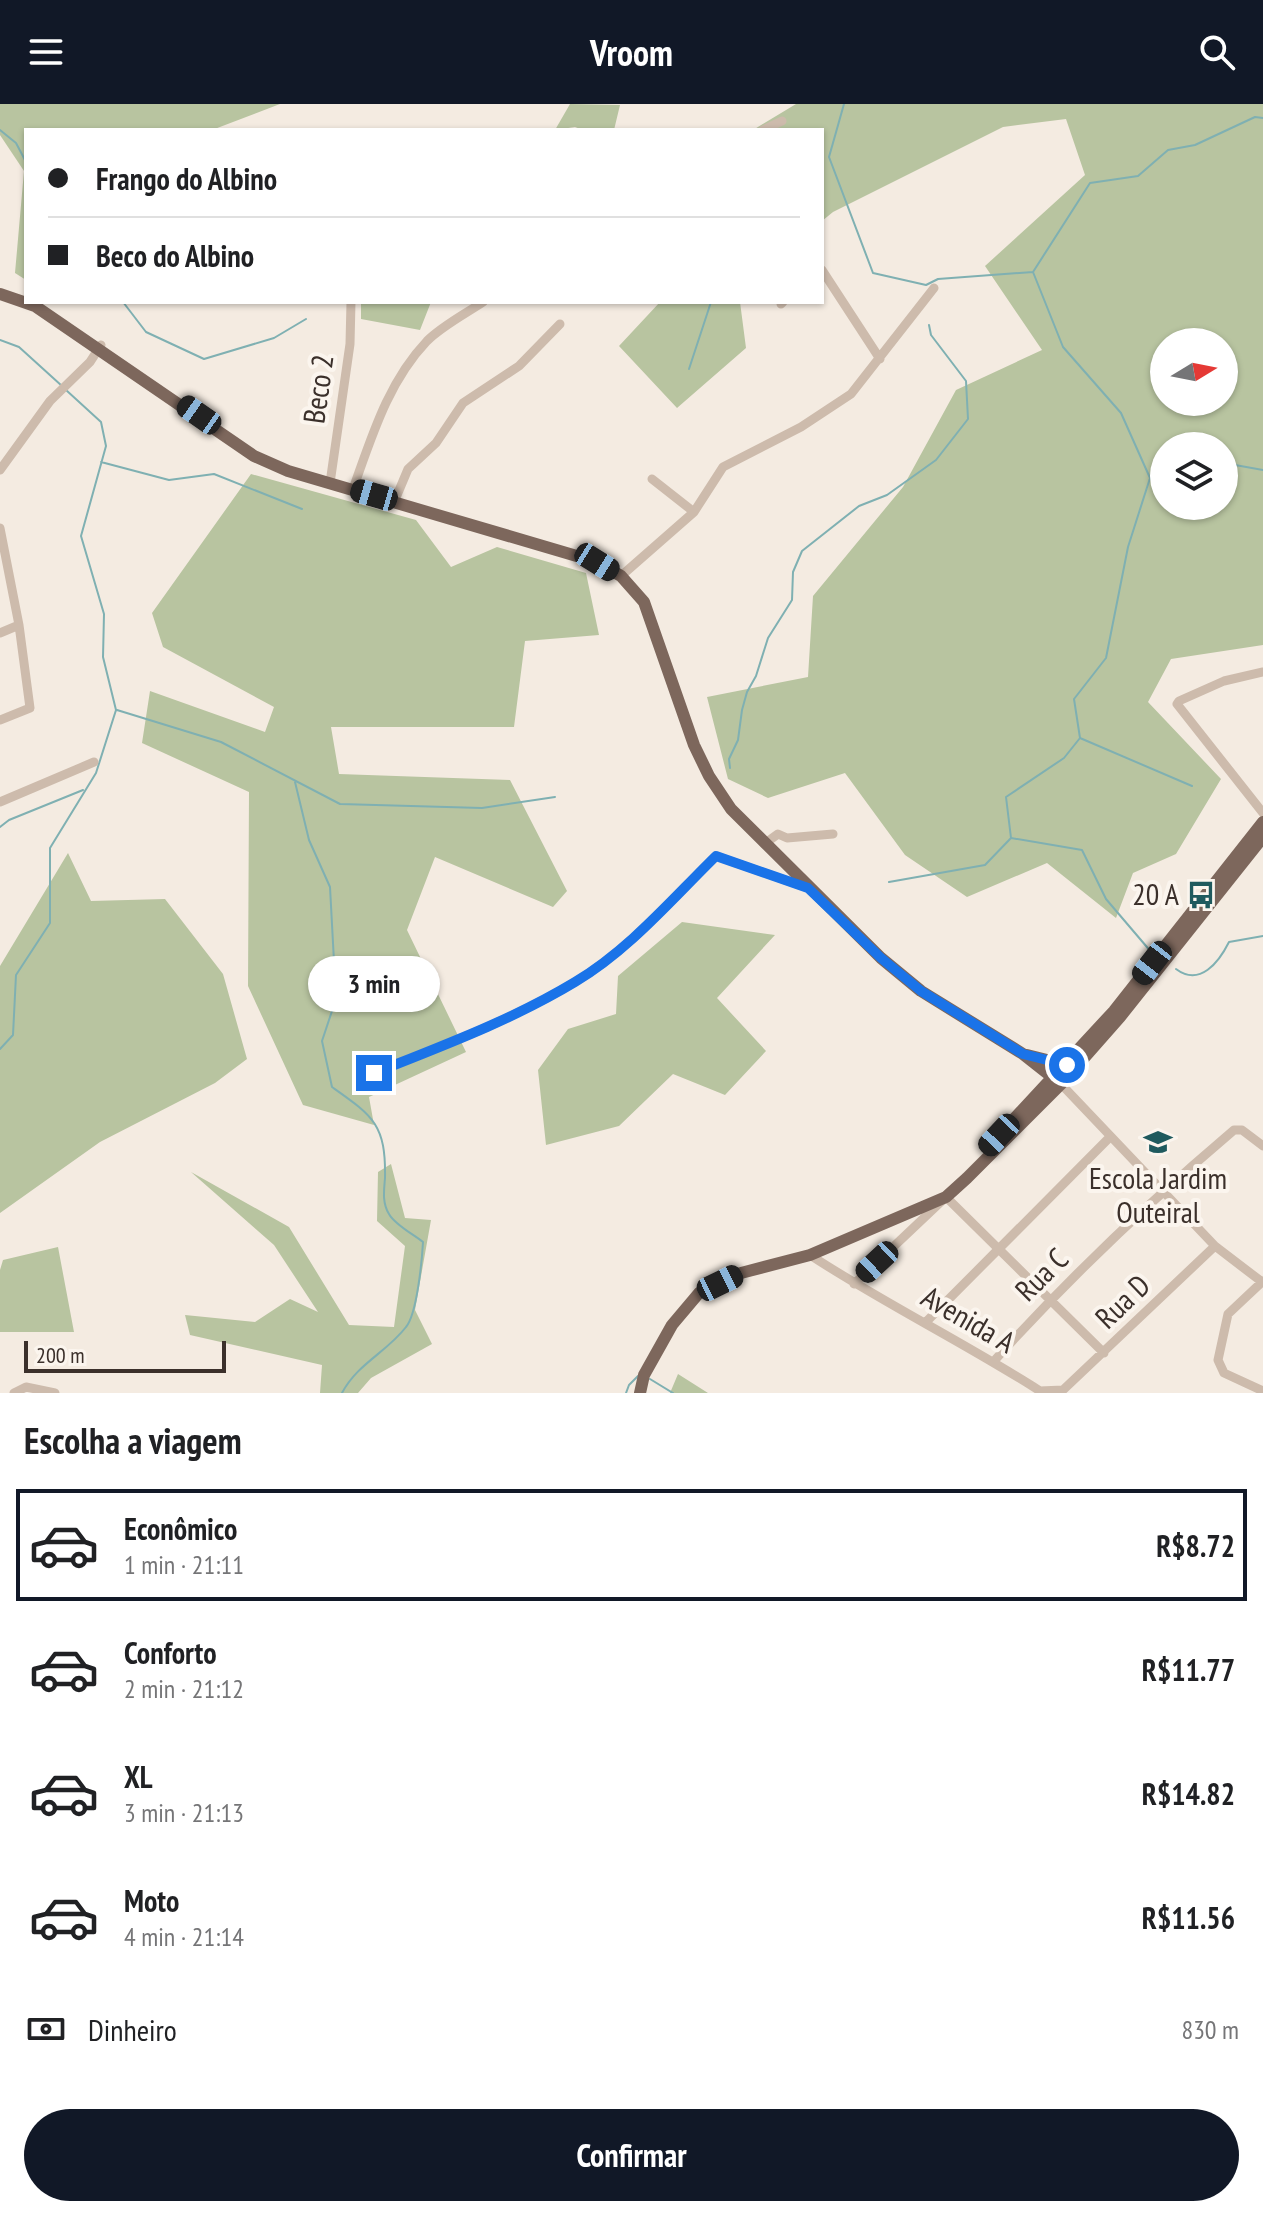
<!DOCTYPE html>
<html lang="pt">
<head>
<meta charset="utf-8">
<style>
  body { margin:0; font-family:"PT Sans Narrow",sans-serif; background:#f6f6f6; color:#202124; height:100vh; display:flex; flex-direction:column; font-size:30px; white-space:nowrap }
  * { box-sizing:border-box; margin:0 }
  p { font-size:26px; color:#757577 }
  .icon { flex:none; width:44px; height:44px; fill:none; stroke:currentColor; stroke-width:2; stroke-linecap:round; stroke-linejoin:round }
  .map { position:relative; height:1289px; overflow:hidden }
  .sheet { display:flex; flex-direction:column; background:#fff; flex:1 }
  .sheet>* { flex:none }
  .banner { position:absolute; left:24px; top:24px; width:800px; height:176px; border-radius:0px; box-shadow:0 2px 6px #0004; display:grid; align-content:center; height:176px; padding:0 24px; background:#fff }
  .needle { width:52px; rotate:80deg }
  .controls { position:absolute; left:1150px; top:224px; display:grid; gap:16px }
  .controls a { display:grid; place-items:center; width:88px; height:88px; border-radius:50%; background:#fff; box-shadow:0 2px 6px #0004; font-size:40px }
  .scale { position:absolute; left:24px; bottom:20px; width:202px; box-sizing:border-box; padding-left:8px; border:4px solid #3b302b; border-top:0; font-size:22px; line-height:28px; white-space:nowrap; color:#3b302b; -webkit-text-stroke:6px #fbf5ee; paint-order:stroke }
  .end { position:absolute; width:36px; height:36px; margin:-18px; border:10px solid #1a73e8; background:#fff; box-shadow:0 0 0 4px #fff }
  .from { border-radius:50% }
  .bubble { position:absolute; height:56px; border-radius:28px; background:#fff; box-shadow:0 2px 6px #0004; font-size:26px; font-weight:800; line-height:56px; text-align:center }
  .car { position:absolute; width:24px; height:48px; margin:-24px -12px; border-radius:10px; box-shadow:0 0 6px 2px #0007; background:linear-gradient(#222 24%,#8ab4d8 0 40%,#222 0 76%,#8ab4d8 0 86%,#222 0) }
  .banner b { display:flex; align-items:center; gap:28px; height:76px; font-size:30px }
  .banner b+b { border-top:2px solid #e0e0e0 }
  .banner i { width:20px; height:20px; background:#202124 }
  ul { padding:0; list-style:none }
  li { display:flex; align-items:center; gap:24px; height:112px; margin:0 16px 12px; padding:0 8px; border:4px solid transparent; border-radius:0px }
  li div { flex:1 }
  li b { display:block; font-size:30px }
  li em { font-style:normal; font-weight:800 }
  li.current { border-color:#111827 }
  li>.icon { width:72px; height:72px; stroke-width:1.5 }
  h2 { padding:0 24px; font-size:36px; line-height:96px }
  .pay { display:flex; align-items:center; gap:20px; height:88px; padding:0 24px; font-size:30px }
  .pay p { margin-inline-start:auto }
  .action { display:flex; gap:16px; margin-top:auto; padding:16px 24px }
  .action a { flex:1; height:92px; border-radius:48px; background:#111827; color:#fff; font-size:32px; font-weight:800; line-height:92px; text-align:center }
  header { display:flex; justify-content:space-between; align-items:center; height:104px; padding:0 24px; background:#111827; color:#fff; font-size:36px; font-weight:800 }
  .map>svg:first-child { display:block }
  .green { fill:#b8c4a0; fill-rule:evenodd }
  .lines { fill:none; stroke-linecap:round; stroke-linejoin:round }
  .stream { stroke:#7fb0b2; stroke-width:2 }
  .minor { stroke:#cdbbac; stroke-width:9 }
  .major { stroke:#7d675c; stroke-width:12 }
  .route { stroke:#1a73e8; stroke-width:10 }
  .labels { text-anchor:middle; stroke-width:8; stroke-linejoin:round; paint-order:stroke }
  .street-label { font-size:30px; fill:#3b302b; stroke:#fbf5ee }
  .poi-label { font-size:30px; fill:#3b302b; stroke:#fbf5ee; text-anchor:end }
</style>
</head>
<body>
<header><svg class="icon" aria-label="menu" viewBox="0 0 24 24"><path d="M4 6h16M4 12h16M4 18h16"/></svg>Vroom<svg class="icon" aria-label="search" viewBox="0 0 24 24"><circle cx="10" cy="10" r="6"/><path d="M15 15l6 6"/></svg></header>
<div class="map">
<svg width="1263" height="1289" viewBox="0 0 1263 1289">
  <rect width="100%" height="100%" fill="#f4ebe1"/>
  <path class="green" d="M 0,0 L 280,0 L 212,26 L 26,26 L 26,176 L 15,169 L 24,67 L 0,31 Z
    M 570,0 L 620,1 L 614,26 L 583,26 L 575,23 L 555,26 Z
    M 796,0 L 1263,0 L 1263,541 L 1171,555 L 1148,598 L 1221,675 L 1176,750 L 1133,769 L 1116,814 L 1047,759 L 967,793 L 905,751 L 845,669 L 768,694 L 728,675 L 707,593 L 808,573 L 813,492 L 903,383 L 956,286 L 1042,246 L 985,162 L 1085,71 L 1066,15 L 1003,23 L 833,108 L 822,117 L 822,26 L 753,26 ZM 1164,238 L 1224,238 L 1224,298 L 1164,298 ZM 1164,342 L 1224,342 L 1224,402 L 1164,402 Z
    M 361,198 L 431,198 L 420,226 L 361,215 Z
    M 660,198 L 740,198 L 746,244 L 677,304 L 619,242 Z
    M 251,370 L 416,416 L 451,463 L 497,443 L 586,469 L 599,531 L 525,537 L 514,623 L 331,623 L 339,670 L 510,676 L 567,787 L 553,803 L 435,753 L 407,826 L 466,948 L 369,993 L 374,1021 L 303,1001 L 248,882 L 249,688 L 142,639 L 150,587 L 265,628 L 274,603 L 163,543 L 152,509 Z
    M 68,749 L 91,797 L 165,795 L 223,870 L 247,955 L 215,979 L 100,1038 L 0,1109 L 0,862 Z
    M 682,818 L 775,831 L 717,894 L 766,947 L 725,991 L 673,970 L 619,1022 L 546,1041 L 538,966 L 568,925 L 616,910 L 618,872 Z
    M 391,1060 L 405,1114 L 431,1116 L 415,1206 L 432,1240 L 371,1274 L 358,1289 L 320,1289 L 322,1261 L 190,1231 L 185,1211 L 255,1218 L 290,1195 L 318,1208 L 274,1141 L 191,1068 L 289,1123 L 349,1221 L 394,1223 L 405,1142 L 377,1117 L 378,1068 Z
    M 58,1143 L 74,1228 L 0,1228 L 0,1166 L 3,1156 Z
    M 678,1270 L 708,1289 L 670,1289 Z"/>
  <g class="lines">
    <path class="stream" d="M 844,0 L 829,53 L 873,169 L 926,181 L 938,175 L 1033,168 L 1090,79 L 1138,72 L 1168,46 L 1195,41 L 1255,13 L 1263,14
      M 0,26 L 16,39 L 26,58
      M 123,198 L 146,228 L 204,255 L 274,234 L 306,215
      M 0,236 L 19,243 L 62,282
      M 689,265 L 711,198
      M 101,358 L 169,376 L 214,370 L 302,405
      M 1224,359 L 1263,366
      M 1150,374 L 1164,370
      M 117,606 L 221,638 L 340,700 L 482,704 L 555,693
      M 1080,634 L 1192,682
      M 730,664 L 729,655 L 738,636 L 742,606 L 747,588 L 756,572 L 768,534 L 792,496 L 793,468 L 802,447 L 859,402 L 887,391 L 936,356 L 968,315 L 966,277 L 931,231 L 929,221
      M 295,678 L 309,736 L 330,783 L 336,895 L 322,937 L 332,983 C 373,1012 386,1020 385,1074 C 384,1086 382,1099 389,1110 C 395,1121 413,1130 423,1138 C 422,1156 417,1210 406,1223 C 387,1248 357,1260 342,1289
      M 0,723 L 9,716 L 83,686
      M 1011,734 L 1082,746 L 1106,795 L 1152,849
      M 889,778 L 985,761 L 1011,734 L 1006,693 L 1064,654 L 1080,634 L 1074,595 L 1106,554 L 1128,443 L 1150,374 L 1121,309 L 1063,243 L 1033,168
      M 1176,865 C 1200,883 1219,858 1229,838 L 1263,832
      M 0,945 L 13,931 L 16,871 L 50,819 L 50,744 L 96,669 L 116,606 L 103,553 L 104,510 L 81,432 L 106,342 L 101,318 L 66,286
      M 650,1275 L 673,1289
      M 626,1289 L 629,1281 L 638,1272"/>
    <path class="minor" d="M 763,26 L 782,17
      M 822,166 L 880,255
      M 781,200 L 783,198
      M 0,366 L 50,297 L 90,258 L 101,241
      M 652,375 L 694,408
      M 330,379 L 350,240 L 351,198
      M 353,385 C 372,332 388,278 427,237 C 442,222 465,210 483,198
      M 395,396 L 408,365 L 436,339 L 463,299 L 519,262 L 560,220
      M 0,424 L 19,521 L 30,604 L 0,616
      M 621,472 L 694,408 L 723,363 L 801,323 L 851,290 L 934,184
      M 0,529 L 19,521
      M 1263,568 L 1224,577 L 1179,597 L 1177,600 L 1263,709
      M 0,698 L 94,658
      M 764,740 L 778,730 L 787,734 L 833,730
      M 374,969 C 442,942 512,916 575,878 C 629,846 672,795 716,752 L 808,784
      M 1061,980 L 1215,1142 L 1262,1178
      M 810,1151 C 885,1200 965,1239 1040,1287 L 1063,1286 L 1215,1142
      M 1263,1177 L 1228,1210 L 1218,1256 L 1224,1269 L 1263,1287
      M 854,1180 L 946,1093 L 1104,1249
      M 926,1218 L 1110,1033
      M 994,1257 C 1069,1174 1149,1098 1234,1026 L 1242,1026 L 1263,1042
      M 14,1289 L 26,1283 L 55,1289"/>
    <path class="major" d="M 0,190 L 35,202 L 254,352 L 288,367 L 597,458 L 621,472 L 644,498 L 694,641 L 709,672 L 731,705 L 881,854 L 921,887 L 1023,950 L 1061,980
      M 1027,951 L 1067,961
      M 1000,1030 L 1114,907 L 1263,718
      M 640,1289 L 644,1271 L 672,1221 L 699,1189 L 741,1169 L 810,1151 L 946,1093 L 967,1074 L 1061,980 L 1120,913 L 1263,733"/>
  </g>
  <g class="lines">
    <path class="route" d="M 374,969 C 442,942 512,916 575,878 C 629,846 672,795 716,752 L 808,784 L 881,854 L 921,887 L 1023,950 L 1067,961"/>
  </g>
  <defs>
    <symbol id="bus-bare" viewBox="-9 -9 18 18"><path d="M-5-6H5V4H4V6H2V4H-2V6H-4V4H-5ZM-3.5-4V0h7V-4ZM-3.5 1.2v1.5H-2V1.2ZM2 1.2v1.5H3.5V1.2Z" fill="#1f5a5e" stroke="#fbf5ee" stroke-width="2.5" paint-order="stroke"/></symbol>
    <symbol id="school-bare" viewBox="-9 -9 18 18"><path d="M0-5L7-2L0 1L-7-2ZM-4 1L0 2.5L4 1V4Q0 6-4 4Z" fill="#1f5a5e" stroke="#fbf5ee" stroke-width="2.5" paint-order="stroke"/></symbol>
  </defs>
  <g fill-rule="evenodd">
    <use href="#bus-bare" x="1181" y="771" width="40" height="40"/>
    <use href="#school-bare" x="1138" y="1018" width="40" height="40"/>
  </g>
  <g class="labels">
    <g class="street-label">
      <text transform="translate(319 285) rotate(-82)" y="10">Beco 2</text>
      <text transform="translate(1042 1171) rotate(-45)" y="10">Rua C</text>
      <text transform="translate(1123 1198) rotate(-44)" y="10">Rua D</text>
      <text transform="translate(968 1216) rotate(30)" y="10">Avenida A</text>
    </g>
    <g class="poi-label">
      <text x="1179" y="801">20 A</text>
      <text x="1158" y="1085" text-anchor="middle">Escola Jardim<tspan x="1158" dy="34">Outeiral</tspan></text>
    </g>
  </g>
</svg>
<div class="controls">
<a><svg class="needle" viewBox="-14 -14 28 28"><path d="M0-13l5 13h-10z" fill="#e53935"/><path d="M0 13l5-13h-10z" fill="#757577"/></svg></a>
<a><svg class="icon" aria-label="layers" viewBox="0 0 24 24"><path d="M12 4l9 5-9 5-9-5zM3 14l9 5 9-5"/></svg></a>
</div>
<div class="scale">200 m</div>
<i class="end from" style="left:1067px;top:961px"></i>
<i class="end" style="left:374px;top:969px"></i>
<div class="bubble" style="left:308px;top:852px;width:132px">3 min</div>
<i class="car" style="left:199px;top:311px;rotate:305deg"></i>
<i class="car" style="left:374px;top:391px;rotate:286deg"></i>
<i class="car" style="left:597px;top:458px;rotate:122deg"></i>
<i class="car" style="left:1152px;top:859px;rotate:218deg"></i>
<i class="car" style="left:999px;top:1031px;rotate:223deg"></i>
<i class="car" style="left:877px;top:1158px;rotate:227deg"></i>
<i class="car" style="left:720px;top:1179px;rotate:64deg"></i>
<div class="banner">
<b><i class="from"></i>Frango do Albino</b>
<b><i></i>Beco do Albino</b>
</div>
</div>
<section class="sheet">
<h2>Escolha a viagem</h2>
<ul>
<li class="current"><svg class="icon" aria-label="car" viewBox="0 0 24 24"><path d="M5 17H2v-5l4-1 3-4h7l3 4 3 1v5h-3M9 17h6M6 11h13"/><circle cx="7" cy="17" r="2"/><circle cx="17" cy="17" r="2"/></svg><div><b>Econômico</b><p>1 min · 21:11</p></div><em>R$8.72</em></li>
<li><svg class="icon" aria-label="car" viewBox="0 0 24 24"><path d="M5 17H2v-5l4-1 3-4h7l3 4 3 1v5h-3M9 17h6M6 11h13"/><circle cx="7" cy="17" r="2"/><circle cx="17" cy="17" r="2"/></svg><div><b>Conforto</b><p>2 min · 21:12</p></div><em>R$11.77</em></li>
<li><svg class="icon" aria-label="car" viewBox="0 0 24 24"><path d="M5 17H2v-5l4-1 3-4h7l3 4 3 1v5h-3M9 17h6M6 11h13"/><circle cx="7" cy="17" r="2"/><circle cx="17" cy="17" r="2"/></svg><div><b>XL</b><p>3 min · 21:13</p></div><em>R$14.82</em></li>
<li><svg class="icon" aria-label="car" viewBox="0 0 24 24"><path d="M5 17H2v-5l4-1 3-4h7l3 4 3 1v5h-3M9 17h6M6 11h13"/><circle cx="7" cy="17" r="2"/><circle cx="17" cy="17" r="2"/></svg><div><b>Moto</b><p>4 min · 21:14</p></div><em>R$11.56</em></li>
</ul>
<div class="pay"><svg class="icon" aria-label="cash" viewBox="0 0 24 24"><path d="M3 7h18v10H3z"/><circle cx="12" cy="12" r="2"/></svg>Dinheiro<p>830 m</p></div>
<div class="action"><a>Confirmar</a></div>
</section>
</body>
</html>
